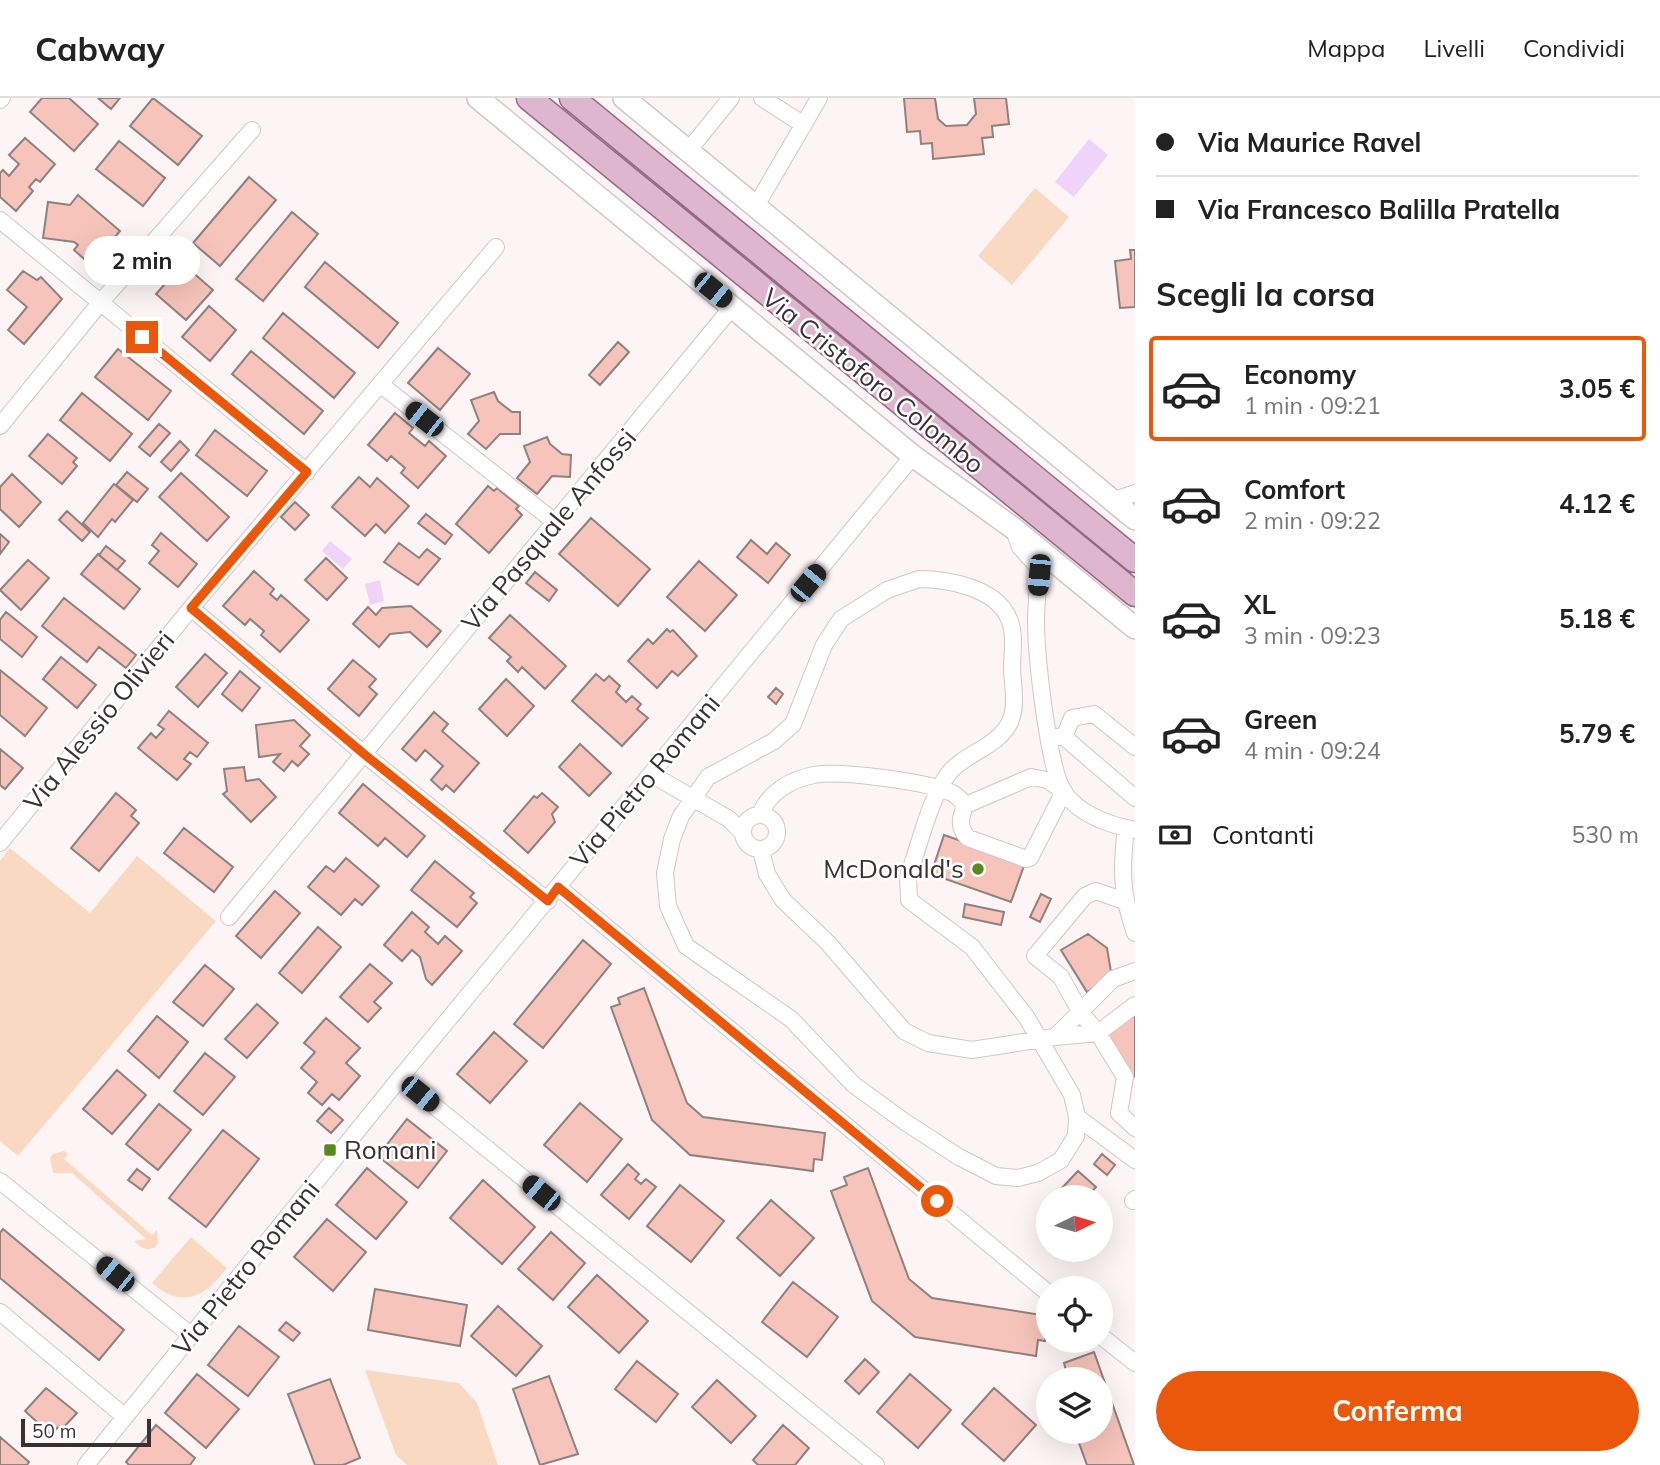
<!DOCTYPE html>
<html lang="it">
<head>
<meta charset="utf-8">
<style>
  body { margin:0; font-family:Mulish,sans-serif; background:#f2f2f2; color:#222; height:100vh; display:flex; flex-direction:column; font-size:26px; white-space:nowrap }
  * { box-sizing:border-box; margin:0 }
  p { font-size:23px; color:#767676 }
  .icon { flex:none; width:38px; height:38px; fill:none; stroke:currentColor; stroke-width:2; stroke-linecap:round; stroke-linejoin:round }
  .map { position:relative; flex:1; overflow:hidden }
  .drawer { display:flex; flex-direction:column; background:#fff; width:525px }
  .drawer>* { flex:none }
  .hud { display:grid; align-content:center; height:154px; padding:0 21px; background:#fff }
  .needle { width:46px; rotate:85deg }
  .buttons { position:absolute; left:1036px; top:1087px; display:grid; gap:14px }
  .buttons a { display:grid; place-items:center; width:77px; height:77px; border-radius:50%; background:#fff; box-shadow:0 7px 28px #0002; font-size:35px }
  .scale { position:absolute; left:21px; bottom:18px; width:130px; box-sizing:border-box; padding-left:7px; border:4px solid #373132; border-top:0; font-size:19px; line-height:24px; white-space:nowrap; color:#373132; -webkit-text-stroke:5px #fff; paint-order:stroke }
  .end { position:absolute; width:32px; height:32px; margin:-16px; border:9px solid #ea580c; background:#fff; box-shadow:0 0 0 4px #fff }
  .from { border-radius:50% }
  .bubble { position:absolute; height:49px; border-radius:24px; background:#fff; box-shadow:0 7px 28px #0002; font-size:23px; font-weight:700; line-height:49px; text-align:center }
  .car { position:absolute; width:21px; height:42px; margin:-21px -10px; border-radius:9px; box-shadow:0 0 5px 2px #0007; background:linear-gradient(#222 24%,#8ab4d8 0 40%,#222 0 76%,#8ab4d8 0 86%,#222 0) }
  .hud b { display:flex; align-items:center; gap:24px; height:66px; font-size:26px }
  .hud b+b { border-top:2px solid #e0e0e0 }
  .hud i { width:18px; height:18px; background:#222 }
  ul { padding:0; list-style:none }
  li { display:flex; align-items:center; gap:21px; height:105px; margin:0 14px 10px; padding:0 7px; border:4px solid transparent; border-radius:7px }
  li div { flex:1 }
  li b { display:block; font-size:26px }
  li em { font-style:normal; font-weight:700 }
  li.on { border-color:#ea580c }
  li>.icon { width:63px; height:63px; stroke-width:1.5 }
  h2 { padding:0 21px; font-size:32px; line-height:84px }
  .pay { display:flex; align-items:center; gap:18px; height:77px; padding:0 21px; font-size:26px }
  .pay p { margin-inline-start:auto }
  .button { display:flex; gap:14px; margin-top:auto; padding:14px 21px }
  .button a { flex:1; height:80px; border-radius:42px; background:#ea580c; color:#fff; font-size:28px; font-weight:700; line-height:80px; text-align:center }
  header { display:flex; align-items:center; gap:42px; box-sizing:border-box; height:98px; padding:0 35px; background:#fff; border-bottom:2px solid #e0e0e0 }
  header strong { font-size:33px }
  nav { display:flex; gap:38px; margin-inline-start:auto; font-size:24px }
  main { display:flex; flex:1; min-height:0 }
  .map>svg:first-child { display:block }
  .green { fill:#fad9c2 }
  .water { fill:#efd3f9 }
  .building { fill:#f6c4ba; stroke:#8e817e; stroke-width:2 }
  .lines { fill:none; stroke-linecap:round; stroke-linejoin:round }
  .street-casing { stroke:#d4c5c8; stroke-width:18 }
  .secondary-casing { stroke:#d4c5c8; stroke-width:24 }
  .primary-casing { stroke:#976885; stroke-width:27 }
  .street { stroke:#fff; stroke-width:16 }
  .secondary { stroke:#fff; stroke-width:21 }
  .primary { stroke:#dfb6d0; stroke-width:24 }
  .route { stroke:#ea580c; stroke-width:9 }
  .poi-dot { fill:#5a8a1d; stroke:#fff; stroke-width:2.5 }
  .labels { text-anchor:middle; stroke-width:5; stroke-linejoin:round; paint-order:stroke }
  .street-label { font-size:26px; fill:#373132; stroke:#fff }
  .poi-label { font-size:26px; fill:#373132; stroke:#fff; text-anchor:end }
</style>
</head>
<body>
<header>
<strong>Cabway</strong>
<nav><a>Mappa</a><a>Livelli</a><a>Condividi</a></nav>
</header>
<main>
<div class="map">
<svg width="1135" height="1367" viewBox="0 0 1135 1367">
  <rect width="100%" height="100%" fill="#fdf4f5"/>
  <path class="green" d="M 1035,90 L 1069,119 L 1012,187 L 978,158 Z
    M 10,750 L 90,815 L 137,758 L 216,823 L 18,1058 L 0,1043 L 0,763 Z
    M 64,1053 L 68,1056 L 64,1061 L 152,1137 L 157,1132 L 158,1146 C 149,1155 142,1151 134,1143 L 146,1141 L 72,1075 L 53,1075 L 50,1060 L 53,1056 Z
    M 191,1139 L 227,1170 C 204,1199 184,1212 152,1185 Z
    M 365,1272 L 459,1285 L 477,1305 L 498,1367 L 407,1367 L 396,1357 Z"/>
  <path class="water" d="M 1089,41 L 1108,57 L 1074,99 L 1055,84 Z
    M 330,443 L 352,461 L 343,471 L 322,453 Z
    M 380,482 L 384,503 L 370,507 L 365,486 Z"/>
  <path class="building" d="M 42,0 L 69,0 L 98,26 L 74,53 L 30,14 Z
    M 98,0 L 120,0 L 111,11 Z
    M 153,0 L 202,38 L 178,67 L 130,28 Z
    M 904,0 L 935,0 L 938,21 L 946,28 L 967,27 L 976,16 L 974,0 L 1006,0 L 1009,26 L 992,28 L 993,39 L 982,40 L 984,56 L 933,61 L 932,45 L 921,46 L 920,33 L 907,34 Z
    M 25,40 L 55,66 L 40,84 L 36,81 L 29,89 L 33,93 L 16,113 L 0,99 L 0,75 L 3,72 L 9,78 L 19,66 L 9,57 Z
    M 119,43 L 165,80 L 143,108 L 96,71 Z
    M 249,79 L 276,102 L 220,168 L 193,145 Z
    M 78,97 L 120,133 L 91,167 L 74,152 L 78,147 L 74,144 L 43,140 L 48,104 L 70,107 Z
    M 292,114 L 318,136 L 263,203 L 236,181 Z
    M 1130,152 L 1135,152 L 1135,209 L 1120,210 L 1115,163 L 1131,161 Z
    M 325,164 L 398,225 L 378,250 L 305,189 Z
    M 183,166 L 213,192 L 186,222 L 156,196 Z
    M 23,173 L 37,182 L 41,179 L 62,201 L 24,246 L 8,232 L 27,209 L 7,192 Z
    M 209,208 L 236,232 L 210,263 L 182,239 Z
    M 283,215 L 355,275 L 334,300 L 263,240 Z
    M 618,244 L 629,254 L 600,287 L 589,277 Z
    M 438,250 L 470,276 L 440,312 L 408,285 Z
    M 118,251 L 171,293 L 148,322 L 95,279 Z
    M 251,253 L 323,313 L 304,336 L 232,276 Z
    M 494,294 L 498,303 L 512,314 L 520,314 L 520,336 L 500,336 L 486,351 L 468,336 L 479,323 L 471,302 Z
    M 82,295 L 132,336 L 110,363 L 60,322 Z
    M 395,315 L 413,330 L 409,335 L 425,348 L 429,343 L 446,358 L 418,390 L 401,375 L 405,370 L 391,358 L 387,363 L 368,347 Z
    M 159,326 L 170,335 L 150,358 L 139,349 Z
    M 215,332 L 267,373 L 247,398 L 196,357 Z
    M 48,336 L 77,360 L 73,364 L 77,368 L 62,386 L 29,358 Z
    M 547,339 L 550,346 L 562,356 L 571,357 L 570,379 L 552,378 L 537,396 L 517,380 L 530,364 L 524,348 Z
    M 180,343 L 189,352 L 171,373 L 161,364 Z
    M 127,374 L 148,391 L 137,404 L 116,387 Z
    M 181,375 L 229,419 L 207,443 L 159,399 Z
    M 12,376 L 41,404 L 19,429 L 0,411 L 0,389 Z
    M 359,379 L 370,389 L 377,380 L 409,408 L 385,435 L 376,426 L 365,438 L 332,409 Z
    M 114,386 L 133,402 L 115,424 L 112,421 L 98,439 L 83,425 Z
    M 488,388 L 494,393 L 497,390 L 519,408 L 516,411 L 522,417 L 489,455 L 456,426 Z
    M 295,404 L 309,417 L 295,432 L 281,419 Z
    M 67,413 L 90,434 L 82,443 L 59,422 Z
    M 426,416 L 452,437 L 445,446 L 418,425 Z
    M 591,420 L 650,471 L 618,508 L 559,456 Z
    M 161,435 L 197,466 L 178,489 L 149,465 L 159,453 L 152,447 Z
    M 0,436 L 9,444 L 0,456 Z
    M 751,442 L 767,456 L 776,445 L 790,457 L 768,485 L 737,459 Z
    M 399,445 L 419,460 L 427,451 L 440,461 L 418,487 L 384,464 Z
    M 106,448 L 125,463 L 117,472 L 99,457 Z
    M 98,456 L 140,491 L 124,511 L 81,476 Z
    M 326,460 L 347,480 L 327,502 L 305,482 Z
    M 28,462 L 49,480 L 21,512 L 0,492 Z
    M 699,463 L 737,497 L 705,533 L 667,499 Z
    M 254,473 L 274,491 L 270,496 L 277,502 L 281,497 L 309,522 L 280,554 L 261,537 L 264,533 L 250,521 L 245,527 L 223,508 Z
    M 535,474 L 557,492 L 549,503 L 526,485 Z
    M 64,500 L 136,557 L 126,570 L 99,549 L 87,564 L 42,528 Z
    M 411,508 L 441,533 L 427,549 L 410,534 L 390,536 L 379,549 L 353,526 L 368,509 L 376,517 L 382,510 Z
    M 6,514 L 37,539 L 22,559 L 0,541 L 0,522 Z
    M 510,517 L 566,568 L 545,591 L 522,569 L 518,574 L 507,563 L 511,559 L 489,540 Z
    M 667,531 L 670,534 L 673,532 L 697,558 L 678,578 L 672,573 L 657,590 L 628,563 L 648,541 L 653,546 Z
    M 205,556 L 227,575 L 198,609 L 176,589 Z
    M 61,559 L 96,587 L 77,610 L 43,581 Z
    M 353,562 L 376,581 L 369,589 L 377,596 L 359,618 L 328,591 Z
    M 0,572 L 47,610 L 25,638 L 0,617 Z
    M 240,573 L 260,590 L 242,613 L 222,596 Z
    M 596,576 L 604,583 L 609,578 L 620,588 L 616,594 L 626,604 L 632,598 L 641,606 L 637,611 L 648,620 L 622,648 L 572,603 Z
    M 506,581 L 534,608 L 507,638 L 479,611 Z
    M 776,590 L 783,596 L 776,606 L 768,599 Z
    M 169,613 L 208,645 L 197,659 L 190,654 L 184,661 L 191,666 L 177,682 L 138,650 L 151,635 L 156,640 L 164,631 L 158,627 Z
    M 434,614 L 448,626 L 442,633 L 479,665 L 454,694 L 446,687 L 442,692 L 431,682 L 443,668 L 425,652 L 416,663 L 402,651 Z
    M 294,622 L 310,637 L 300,648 L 309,656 L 298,668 L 292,663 L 284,673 L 273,664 L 280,656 L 259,659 L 256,627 Z
    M 580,646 L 611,675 L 589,698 L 559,669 Z
    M 0,651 L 23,670 L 5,691 L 0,687 Z
    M 244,669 L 246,683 L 259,681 L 276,699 L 251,724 L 223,696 L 227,693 L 224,671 Z
    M 363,686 L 425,738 L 407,759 L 385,740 L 378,748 L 339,715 Z
    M 116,695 L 136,712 L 131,718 L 139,725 L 99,773 L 71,750 Z
    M 542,695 L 558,709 L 552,716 L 555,724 L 528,755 L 504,733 L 534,698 L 537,700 Z
    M 184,730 L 233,769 L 214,794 L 164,755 Z
    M 944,737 L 1025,765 L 1011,804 L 931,776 Z
    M 346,760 L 379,788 L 362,807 L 355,801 L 341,817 L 308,789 L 326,768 L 334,774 Z
    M 435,763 L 474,795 L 470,799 L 477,805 L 457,829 L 411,792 Z
    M 275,793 L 300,815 L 261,860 L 236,838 Z
    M 1041,796 L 1051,801 L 1040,824 L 1030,819 Z
    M 965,806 L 1004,814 L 1001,827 L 963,819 Z
    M 412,814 L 429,829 L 425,834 L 438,846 L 445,838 L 462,853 L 432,887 L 426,881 L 420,859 L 412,852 L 402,863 L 384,847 Z
    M 318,829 L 341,849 L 302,895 L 279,875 Z
    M 1088,836 L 1107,850 L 1111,874 L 1106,877 L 1108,881 L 1087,894 L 1061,852 Z
    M 583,842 L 611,866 L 543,950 L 514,926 Z
    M 370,866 L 392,885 L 374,904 L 381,910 L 368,924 L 340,899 Z
    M 205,867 L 234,891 L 203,928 L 173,904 Z
    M 644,890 L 687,1005 L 703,1019 L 825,1035 L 822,1062 L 814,1061 L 813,1073 L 690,1057 L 652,1022 L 611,909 L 620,906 L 618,900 Z
    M 257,906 L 278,925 L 247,960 L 225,941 Z
    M 1135,911 L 1135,978 L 1132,980 L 1101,934 Z
    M 157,918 L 188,944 L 159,980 L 128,953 Z
    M 326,920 L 360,950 L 346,965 L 360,978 L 339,1002 L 332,996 L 322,1007 L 308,995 L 317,984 L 301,970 L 315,954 L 304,945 Z
    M 494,934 L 527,963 L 490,1005 L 457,976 Z
    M 205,955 L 235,979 L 203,1017 L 174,993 Z
    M 117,972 L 146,997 L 112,1036 L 83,1011 Z
    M 580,1005 L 622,1041 L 587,1084 L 544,1047 Z
    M 159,1006 L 191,1032 L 158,1072 L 126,1046 Z
    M 329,1010 L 343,1022 L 331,1035 L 317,1023 Z
    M 407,1021 L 447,1053 L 418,1090 L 378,1058 Z
    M 223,1032 L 259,1061 L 206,1129 L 169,1100 Z
    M 1102,1056 L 1115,1067 L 1107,1077 L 1094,1066 Z
    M 628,1066 L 639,1076 L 635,1081 L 641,1086 L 646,1081 L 656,1089 L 629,1121 L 601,1097 Z
    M 367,1070 L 407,1104 L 376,1141 L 336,1107 Z
    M 868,1070 L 909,1181 L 932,1200 L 1048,1218 L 1045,1243 L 1038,1242 L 1036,1258 L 915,1239 L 872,1203 L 831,1093 L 847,1087 L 844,1079 Z
    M 137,1071 L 150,1081 L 142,1092 L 128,1082 Z
    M 1078,1073 L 1096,1089 L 1087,1099 L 1073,1099 L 1062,1090 Z
    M 483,1082 L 535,1129 L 502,1166 L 450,1120 Z
    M 680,1087 L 724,1123 L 691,1164 L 647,1128 Z
    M 771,1102 L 814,1140 L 780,1178 L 737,1140 Z
    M 327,1121 L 366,1154 L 333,1193 L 294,1159 Z
    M 3,1131 L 124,1232 L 99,1262 L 0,1180 L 0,1135 Z
    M 551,1134 L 585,1165 L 553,1202 L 518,1171 Z
    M 597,1177 L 648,1223 L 619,1255 L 568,1209 Z
    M 793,1184 L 838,1219 L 807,1259 L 762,1224 Z
    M 375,1191 L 467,1207 L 460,1248 L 368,1232 Z
    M 498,1208 L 542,1248 L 516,1278 L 471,1238 Z
    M 286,1224 L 300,1235 L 293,1243 L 279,1232 Z
    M 239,1228 L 279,1259 L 248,1298 L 208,1267 Z
    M 1094,1254 L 1134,1367 L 1087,1367 L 1075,1334 L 1101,1334 L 1101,1281 L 1056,1281 L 1055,1277 L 1066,1273 L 1064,1265 Z
    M 865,1261 L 879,1274 L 859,1296 L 845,1283 Z
    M 637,1263 L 678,1296 L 656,1324 L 615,1291 Z
    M 197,1276 L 239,1311 L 206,1350 L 165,1315 Z
    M 910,1276 L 951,1312 L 918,1350 L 877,1314 Z
    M 549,1278 L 578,1356 L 540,1367 L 513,1291 Z
    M 330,1281 L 360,1360 L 343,1367 L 315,1367 L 288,1296 Z
    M 717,1282 L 756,1318 L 731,1345 L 692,1309 Z
    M 46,1290 L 77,1315 L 62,1331 L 59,1328 L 51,1337 L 25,1313 Z
    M 994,1290 L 1036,1327 L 1004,1363 L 962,1326 Z
    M 156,1327 L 195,1360 L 190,1367 L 129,1367 L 126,1364 Z
    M 783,1327 L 809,1350 L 795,1367 L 758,1367 L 753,1362 Z
    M 0,1339 L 29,1364 L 27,1367 L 0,1367 Z"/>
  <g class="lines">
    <defs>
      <path id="street" d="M 762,0 L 804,27
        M 0,2 L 2,0
        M 688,53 L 731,0
        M 756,108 L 819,0
        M 0,122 L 307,374
        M 380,286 L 555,424
        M 0,328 L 100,205 L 252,32
        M 1112,403 L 1135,395
        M 1014,432 L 1020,449 L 1038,469 C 1039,487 1036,505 1036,522 C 1036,555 1048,673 1065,696 C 1082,718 1109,727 1135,732
        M 919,481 C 948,481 995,490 1008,519 C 1016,534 1012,555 1012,572 C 1013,589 1017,608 1010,624 C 998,649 965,655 949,675 C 930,699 919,749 908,779 L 909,802 L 972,849 L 1027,920 L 1072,997 L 1077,1019 L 1076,1038 L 1061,1062 L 1038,1075 L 1018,1080 L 996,1078 L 959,1059 L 905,1024 L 854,987 L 791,921 L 686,848 L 668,808 L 665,775 L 672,741 L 681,718 L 708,679 L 774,643 L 793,626 L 824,547 L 841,521 L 887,492 Z
        M 191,510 L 364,656 L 548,803
        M 1050,639 L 1064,639 L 1135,700
        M 1064,639 L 1072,620 L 1094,616 L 1135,649
        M 651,676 L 729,721 L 743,735
        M 1031,679 L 1047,682 L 1064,693 L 1030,760 L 1026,761 L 968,740 C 958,730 960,718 966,707 Z
        M743 734a17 17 0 1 1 34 0a17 17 0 1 1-34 0Z
        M 760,717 C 768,695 791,681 814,677 C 839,672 932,684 954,696 C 958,699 962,703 966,707
        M 1126,730 C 1121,771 1121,795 1135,835
        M 0,745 L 191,510 L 496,149
        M 761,752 L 767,776 L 783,802 L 828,845 L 904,933 L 928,945 L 972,952 L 1055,939 L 1113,881 L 1135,873
        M 558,789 L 1048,1195
        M 1124,803 L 1096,793 L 1085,798 L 1035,858 L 1061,879 L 1081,915 L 1098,935 L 1125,979 L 1119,1015 L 1135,1030
        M 229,819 L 733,208
        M 1055,939 L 1098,935 L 1135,907
        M 400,980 L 876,1367
        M 1077,1019 L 1135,1062
        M 0,1083 L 192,1238
        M 1133,1103 L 1135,1101
        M 0,1214 L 124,1318
        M 1101,1238 L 1135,1265
        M 86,1367 L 400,980 L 913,358"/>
      <path id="secondary" d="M 478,0 L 913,358 L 1013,430 L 1135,530
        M 624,0 L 1135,421"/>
      <path id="primary" d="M 529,0 L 1135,496
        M 572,0 L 1135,462"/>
    </defs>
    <use href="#street" class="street-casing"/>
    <use href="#secondary" class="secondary-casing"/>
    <use href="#primary" class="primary-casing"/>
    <use href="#street" class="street"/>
    <use href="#secondary" class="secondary"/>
    <use href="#primary" class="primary"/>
  </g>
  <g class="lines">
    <path class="route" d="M 142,239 L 307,374 L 191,510 L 364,656 L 548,803 L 558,789 L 937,1103"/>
  </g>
  <g class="poi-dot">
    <circle cx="978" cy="771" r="7"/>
    <rect x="323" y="1045" width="14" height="14" rx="3.5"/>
  </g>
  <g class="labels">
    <g class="street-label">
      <text transform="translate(873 283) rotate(39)" y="9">Via Cristoforo Colombo</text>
      <text transform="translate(549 432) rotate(-50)" y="9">Via Pasquale Anfossi</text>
      <text transform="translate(99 623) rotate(-51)" y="9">Via Alessio Olivieri</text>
      <text transform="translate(645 683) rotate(-50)" y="9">Via Pietro Romani</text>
      <text transform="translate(246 1170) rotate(-51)" y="9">Via Pietro Romani</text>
    </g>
    <g class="poi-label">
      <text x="964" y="780">McDonald's</text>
      <text x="344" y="1061" text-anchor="start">Romani</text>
    </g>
  </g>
</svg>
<div class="buttons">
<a><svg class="needle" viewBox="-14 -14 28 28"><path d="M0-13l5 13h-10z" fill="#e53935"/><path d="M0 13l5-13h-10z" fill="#767676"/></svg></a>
<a><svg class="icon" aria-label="locate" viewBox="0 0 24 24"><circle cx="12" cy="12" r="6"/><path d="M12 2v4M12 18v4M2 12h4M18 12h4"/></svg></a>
<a><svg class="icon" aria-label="layers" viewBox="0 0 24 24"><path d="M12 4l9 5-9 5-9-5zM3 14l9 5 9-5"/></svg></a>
</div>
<div class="scale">50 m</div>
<i class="end from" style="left:937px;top:1103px"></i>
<i class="end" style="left:142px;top:239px"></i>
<div class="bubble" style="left:84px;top:138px;width:116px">2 min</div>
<i class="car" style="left:713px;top:192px;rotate:129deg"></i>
<i class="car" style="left:424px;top:321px;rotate:308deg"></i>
<i class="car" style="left:1039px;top:477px;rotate:185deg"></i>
<i class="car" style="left:808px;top:485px;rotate:40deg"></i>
<i class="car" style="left:420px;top:996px;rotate:129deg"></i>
<i class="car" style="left:541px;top:1095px;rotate:309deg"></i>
<i class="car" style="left:115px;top:1176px;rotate:309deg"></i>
</div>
<section class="drawer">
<div class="hud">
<b><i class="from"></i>Via Maurice Ravel</b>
<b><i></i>Via Francesco Balilla Pratella</b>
</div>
<h2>Scegli la corsa</h2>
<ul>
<li class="on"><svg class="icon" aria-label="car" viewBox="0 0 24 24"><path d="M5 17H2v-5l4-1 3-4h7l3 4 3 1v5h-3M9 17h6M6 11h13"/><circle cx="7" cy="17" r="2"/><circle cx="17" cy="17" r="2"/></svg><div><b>Economy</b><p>1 min · 09:21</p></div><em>3.05 €</em></li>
<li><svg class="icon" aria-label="car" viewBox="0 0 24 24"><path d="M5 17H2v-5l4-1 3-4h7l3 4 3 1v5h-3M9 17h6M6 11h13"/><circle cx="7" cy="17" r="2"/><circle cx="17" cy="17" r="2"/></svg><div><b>Comfort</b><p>2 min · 09:22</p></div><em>4.12 €</em></li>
<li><svg class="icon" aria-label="car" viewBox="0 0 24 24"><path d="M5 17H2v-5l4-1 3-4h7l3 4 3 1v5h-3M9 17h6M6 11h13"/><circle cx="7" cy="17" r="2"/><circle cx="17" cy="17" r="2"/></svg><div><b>XL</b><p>3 min · 09:23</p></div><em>5.18 €</em></li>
<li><svg class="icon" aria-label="car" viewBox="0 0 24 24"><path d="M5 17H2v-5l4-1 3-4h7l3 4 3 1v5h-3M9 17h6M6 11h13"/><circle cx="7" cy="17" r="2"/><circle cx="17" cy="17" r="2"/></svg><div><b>Green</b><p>4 min · 09:24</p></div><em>5.79 €</em></li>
</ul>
<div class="pay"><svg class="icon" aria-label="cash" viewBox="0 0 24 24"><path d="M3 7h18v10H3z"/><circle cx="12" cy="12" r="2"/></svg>Contanti<p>530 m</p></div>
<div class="button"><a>Conferma</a></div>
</section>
</main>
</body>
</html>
